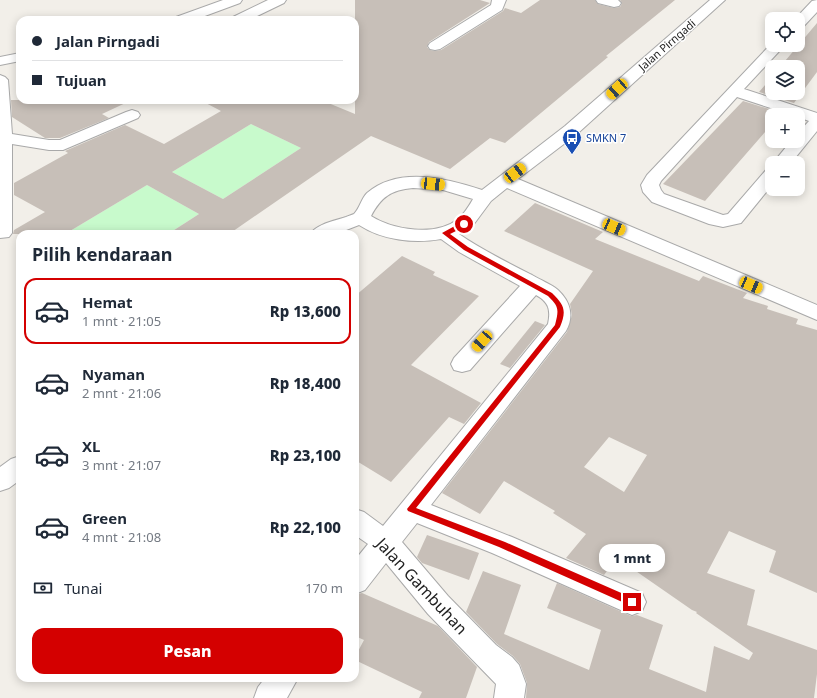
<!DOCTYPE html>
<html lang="id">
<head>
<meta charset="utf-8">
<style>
  body { margin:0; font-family:"Noto Sans",sans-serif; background:#f2f2f3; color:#1f2937; height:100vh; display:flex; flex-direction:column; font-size:15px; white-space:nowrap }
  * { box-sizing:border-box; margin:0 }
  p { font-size:13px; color:#747a83 }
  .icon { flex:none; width:22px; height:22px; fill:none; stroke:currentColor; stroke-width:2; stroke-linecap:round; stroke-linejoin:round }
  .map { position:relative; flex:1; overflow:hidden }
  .panel { position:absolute; left:16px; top:230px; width:343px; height:452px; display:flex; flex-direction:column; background:#fff; border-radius:12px; box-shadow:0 2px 10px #0003 }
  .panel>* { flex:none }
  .hud { position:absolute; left:16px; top:16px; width:343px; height:88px; border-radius:12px; box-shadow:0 2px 10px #0003; display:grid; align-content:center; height:88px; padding:0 16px; background:#fff }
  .tools { position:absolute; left:765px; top:12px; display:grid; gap:8px }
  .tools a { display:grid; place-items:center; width:40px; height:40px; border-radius:8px; background:#fff; box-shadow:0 2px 10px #0003; font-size:20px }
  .end { position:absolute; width:18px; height:18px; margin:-9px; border:5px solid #d40000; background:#fff; box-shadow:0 0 0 2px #fff }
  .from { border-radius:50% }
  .bubble { position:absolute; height:28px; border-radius:12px; background:#fff; box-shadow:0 2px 10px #0003; font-size:13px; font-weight:800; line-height:28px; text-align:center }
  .car { position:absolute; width:12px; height:24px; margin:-12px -6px; border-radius:5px; box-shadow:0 0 3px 1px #0007; background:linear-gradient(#f5c518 24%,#345 0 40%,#f5c518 0 76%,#345 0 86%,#f5c518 0) }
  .hud b { display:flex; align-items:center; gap:14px; height:38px; font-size:15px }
  .hud b+b { border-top:1px solid #e0e1e3 }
  .hud i { width:10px; height:10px; background:#1f2937 }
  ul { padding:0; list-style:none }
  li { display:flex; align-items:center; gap:12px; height:66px; margin:0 8px 6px; padding:0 8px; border:2px solid transparent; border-radius:12px }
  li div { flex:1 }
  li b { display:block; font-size:15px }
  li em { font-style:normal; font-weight:800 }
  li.on { border-color:#d40000 }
  li>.icon { width:36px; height:36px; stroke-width:1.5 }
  h2 { padding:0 16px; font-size:18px; line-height:48px }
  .pay { display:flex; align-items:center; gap:10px; height:44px; padding:0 16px; font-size:15px }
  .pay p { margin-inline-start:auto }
  .cta { display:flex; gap:8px; margin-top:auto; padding:8px 16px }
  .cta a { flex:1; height:46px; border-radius:12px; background:#d40000; color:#fff; font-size:16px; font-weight:800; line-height:46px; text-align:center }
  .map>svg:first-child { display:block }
  .park { fill:#c8facc }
  .building { fill:#c7bfb8; fill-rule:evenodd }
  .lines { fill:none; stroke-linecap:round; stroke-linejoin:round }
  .minor-casing { stroke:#a9a9a9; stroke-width:2 }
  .minor { fill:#fff; fill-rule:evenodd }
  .route { fill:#d40000 }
  .labels { text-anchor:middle; stroke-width:3; stroke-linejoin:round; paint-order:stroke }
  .far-street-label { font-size:11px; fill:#222; stroke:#fff }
  .far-transit-label { font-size:11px; fill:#164399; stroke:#fff; text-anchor:start }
  .near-street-label { font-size:16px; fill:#222; stroke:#fff }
</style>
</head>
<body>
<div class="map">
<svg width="817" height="698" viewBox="0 0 817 698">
  <rect width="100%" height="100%" fill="#f2efe9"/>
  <path class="park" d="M 251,124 L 301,148 L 223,199 L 172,172 Z
    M 147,185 L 199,214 L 168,234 L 65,234 Z"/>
  <path class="building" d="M 355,0 L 480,0 L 490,3 L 429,42 L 427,47 L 430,50 L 435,51 L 441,50 L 503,11 L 505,8 L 521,13 L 540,0 L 595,0 L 598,4 L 614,8 L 620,7 L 622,3 L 620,0 L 675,0 L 606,56 L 608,57 L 505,143 L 490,138 L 450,169 L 371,136 L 229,234 L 168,234 L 199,214 L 147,185 L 65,234 L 13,234 L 14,230 L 45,212 L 14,195 L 14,183 L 68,153 L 65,151 L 125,125 L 164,144 L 221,111 L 200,100 L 321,100 L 355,114 ZM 251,124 L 301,148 L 223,199 L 172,172 Z
    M 817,23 L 817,72 L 794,103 L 759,92 L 772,77 L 772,93 L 798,93 L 798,67 L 780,67 Z
    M 11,100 L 132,100 L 102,114 L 109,118 L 60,138 L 45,138 L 12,117 Z
    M 743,101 L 782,113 L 780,115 L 772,115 L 772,124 L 705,201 L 663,184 Z
    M 535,203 L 603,232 L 595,239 L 699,281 L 703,276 L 747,293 L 743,298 L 768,306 L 767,309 L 798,319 L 796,324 L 817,330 L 817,593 L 769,572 L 776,551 L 729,531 L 707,573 L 755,590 L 747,625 L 817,650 L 817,674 L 814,698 L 526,698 L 527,683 L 520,664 L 513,656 L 497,644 L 466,612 L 483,571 L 521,585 L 504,634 L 589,670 L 601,630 L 547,608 L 557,583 L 631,616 L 637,615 L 663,625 L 649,669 L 706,692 L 714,646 L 749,660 L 753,653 L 696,613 L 697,612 L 692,610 L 617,558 L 604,575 L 566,558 L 586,534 L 553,513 L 555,511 L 504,481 L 480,514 L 442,493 L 567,332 L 572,315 L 570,304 L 593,271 L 504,231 ZM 609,437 L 647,455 L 624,492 L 584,467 Z
    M 402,256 L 435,272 L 433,275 L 479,296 L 411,365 L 481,403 L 464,424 L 449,417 L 391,482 L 355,460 L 355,296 Z
    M 535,321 L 545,325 L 510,368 L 500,364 Z
    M 427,535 L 479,553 L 469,580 L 422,563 L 417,557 Z
    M 362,593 L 438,626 L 477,667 L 466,698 L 419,698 L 422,692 L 355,660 L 355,657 L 364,640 L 355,636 L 355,595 Z"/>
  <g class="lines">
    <defs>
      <path id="minor" d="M 223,0 L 242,0 L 240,3 L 194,20 L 174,20 L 176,17 Z
        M 268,0 L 286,0 L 284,3 L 249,20 L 231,20 L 233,17 Z
        M 492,0 L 506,0 L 502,10 L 440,49 L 435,50 L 430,49 L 428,46 L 430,43 L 491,5 Z
        M 596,0 L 618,0 L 621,3 L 619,6 L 614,7 L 598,3 Z
        M 710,0 L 725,0 L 577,134 L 518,179 L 817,305 L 817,320 L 507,188 L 491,201 L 471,228 L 459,234 C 482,250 507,262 532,275 C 540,280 551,284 558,290 C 571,302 574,317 566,331 L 431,505 L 512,537 L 642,593 L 646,602 L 642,611 L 632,615 L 492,553 L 417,523 L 402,542 L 448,596 L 496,645 L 512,657 L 519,665 L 526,684 L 524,698 L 494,698 L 496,684 L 428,614 L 386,563 L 365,590 L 355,594 L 355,560 L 368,544 L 355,535 L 355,509 L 364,512 L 383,526 L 548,324 C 551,310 549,302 536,295 L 470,370 L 462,372 L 454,370 L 451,364 L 454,358 L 520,286 L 459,252 L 441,239 C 414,244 382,240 359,225 L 336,234 L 310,234 C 317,224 334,221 346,217 C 348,216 352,215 354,214 C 360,208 361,199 367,193 C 398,166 447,178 482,190 L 565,126 ZM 413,188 L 443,190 L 473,199 C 469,206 464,214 458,219 C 436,237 393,230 371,216 C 381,197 391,190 413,188 Z
        M 817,0 L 817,12 L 803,27 L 798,28 L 798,19 L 795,19 L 812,1 Z
        M 772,43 L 772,45 L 785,45 L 744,89 L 817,113 L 817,131 L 791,163 L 773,163 L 791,141 L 798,141 L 798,133 L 809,121 L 798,117 L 798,115 L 792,115 L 737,97 L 661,181 L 659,185 L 661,190 L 664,194 L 723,215 L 728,214 L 766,170 L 772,169 L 772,185 L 741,223 L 723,227 L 709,224 L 652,202 L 643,192 L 641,185 L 647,175 Z
        M 20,53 L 20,61 L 0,65 L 0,57 Z
        M 0,75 L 5,77 L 8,80 L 12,134 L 49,140 L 60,140 L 126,112 L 132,110 L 138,112 L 140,115 L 138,118 L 63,150 L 49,150 L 12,144 L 12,233 L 9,237 L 0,238 Z
        M 20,456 L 20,480 L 9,488 L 0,491 L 0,467 L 11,459 Z
        M 265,678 L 298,678 L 287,698 L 254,698 L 258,687 Z"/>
    </defs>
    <use href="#minor" class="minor-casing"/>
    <use href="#minor" class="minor"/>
  </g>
  <path class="route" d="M 462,222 L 467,224 L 456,231 L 450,234 L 468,247 L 552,293 C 564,305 567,310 560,327 L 416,508 L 505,542 L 635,599 L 636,602 L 635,605 L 629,605 L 499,547 L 408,511 L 407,509 L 555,325 C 559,309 559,307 548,296 L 464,250 L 442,233 Z"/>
  <defs>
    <symbol id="bus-pin" viewBox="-11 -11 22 30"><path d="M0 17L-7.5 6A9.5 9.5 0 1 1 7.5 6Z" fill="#1a4fb4" stroke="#fff"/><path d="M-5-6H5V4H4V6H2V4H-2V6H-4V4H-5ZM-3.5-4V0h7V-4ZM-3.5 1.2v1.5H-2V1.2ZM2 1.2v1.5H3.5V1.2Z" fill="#fff"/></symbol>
  </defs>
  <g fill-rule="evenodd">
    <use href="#bus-pin" x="561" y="127" width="22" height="30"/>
  </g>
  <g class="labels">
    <g class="far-street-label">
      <text transform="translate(667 45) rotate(-41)" y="4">Jalan Pirngadi</text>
    </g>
    <g class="far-transit-label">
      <text x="586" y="142">SMKN 7</text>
    </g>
    <g class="near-street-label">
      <text transform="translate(422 586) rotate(47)" y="6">Jalan Gambuhan</text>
    </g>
  </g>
</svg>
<div class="tools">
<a><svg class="icon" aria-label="locate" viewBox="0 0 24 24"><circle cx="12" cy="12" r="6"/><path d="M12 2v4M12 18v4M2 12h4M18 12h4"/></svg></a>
<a><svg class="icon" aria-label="layers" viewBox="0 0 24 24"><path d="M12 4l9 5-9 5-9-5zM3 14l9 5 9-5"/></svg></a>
<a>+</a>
<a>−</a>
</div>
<i class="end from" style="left:464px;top:224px"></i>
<i class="end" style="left:632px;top:602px"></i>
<div class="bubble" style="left:599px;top:544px;width:66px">1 mnt</div>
<i class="car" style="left:617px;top:89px;rotate:228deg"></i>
<i class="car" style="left:515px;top:173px;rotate:53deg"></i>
<i class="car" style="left:433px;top:184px;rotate:96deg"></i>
<i class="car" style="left:614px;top:227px;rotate:113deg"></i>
<i class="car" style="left:751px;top:285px;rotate:113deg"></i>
<i class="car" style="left:482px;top:341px;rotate:222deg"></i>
<div class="hud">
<b><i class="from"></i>Jalan Pirngadi</b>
<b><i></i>Tujuan</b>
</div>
<section class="panel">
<h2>Pilih kendaraan</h2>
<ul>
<li class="on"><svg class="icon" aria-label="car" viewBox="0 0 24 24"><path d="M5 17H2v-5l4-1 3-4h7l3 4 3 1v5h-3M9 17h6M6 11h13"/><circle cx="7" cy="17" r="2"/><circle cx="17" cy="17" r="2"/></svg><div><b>Hemat</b><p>1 mnt · 21:05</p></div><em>Rp 13,600</em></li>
<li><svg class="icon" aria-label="car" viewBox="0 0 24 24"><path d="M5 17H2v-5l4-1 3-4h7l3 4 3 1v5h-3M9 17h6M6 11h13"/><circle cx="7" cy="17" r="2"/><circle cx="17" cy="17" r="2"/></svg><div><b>Nyaman</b><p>2 mnt · 21:06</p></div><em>Rp 18,400</em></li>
<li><svg class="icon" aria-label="car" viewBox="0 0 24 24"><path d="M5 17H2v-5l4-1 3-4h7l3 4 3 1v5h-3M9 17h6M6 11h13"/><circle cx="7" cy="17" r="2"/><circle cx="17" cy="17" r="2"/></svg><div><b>XL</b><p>3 mnt · 21:07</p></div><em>Rp 23,100</em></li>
<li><svg class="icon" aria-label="car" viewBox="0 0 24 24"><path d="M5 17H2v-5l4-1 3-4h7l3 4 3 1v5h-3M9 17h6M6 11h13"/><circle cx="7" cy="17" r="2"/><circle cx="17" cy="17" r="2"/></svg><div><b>Green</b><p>4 mnt · 21:08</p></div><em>Rp 22,100</em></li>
</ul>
<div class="pay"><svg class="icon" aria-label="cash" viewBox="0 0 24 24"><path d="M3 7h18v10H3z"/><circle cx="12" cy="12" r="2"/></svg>Tunai<p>170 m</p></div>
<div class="cta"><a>Pesan</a></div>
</section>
</div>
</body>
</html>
